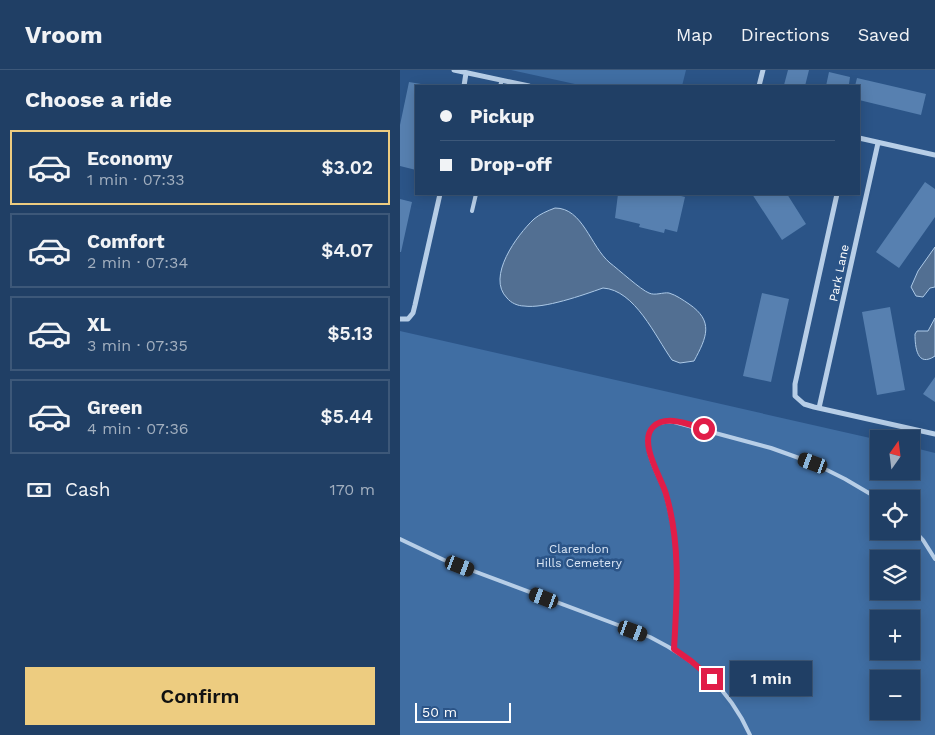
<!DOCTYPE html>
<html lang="en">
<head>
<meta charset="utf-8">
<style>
  body { margin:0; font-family:"Work Sans",sans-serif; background:#2d4a6e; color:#f1f3f6; height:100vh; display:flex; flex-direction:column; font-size:19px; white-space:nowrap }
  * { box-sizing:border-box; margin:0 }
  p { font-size:16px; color:#a2afbf }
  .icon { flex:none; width:28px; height:28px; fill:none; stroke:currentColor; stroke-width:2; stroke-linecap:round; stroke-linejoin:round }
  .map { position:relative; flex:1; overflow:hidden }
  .details { display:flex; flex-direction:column; background:#203f65; width:400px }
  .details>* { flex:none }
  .banner { position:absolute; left:15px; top:15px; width:445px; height:110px; border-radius:0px; box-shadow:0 2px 12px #0003,0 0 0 1px #3d5879; display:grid; align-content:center; height:110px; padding:0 25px; background:#203f65 }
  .needle { width:32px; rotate:14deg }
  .tools { position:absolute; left:470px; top:360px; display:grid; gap:10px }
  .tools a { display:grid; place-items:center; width:50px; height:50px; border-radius:0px; background:#203f65; box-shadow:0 2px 12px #0003,0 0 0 1px #3d5879; font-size:25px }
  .scale { position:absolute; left:15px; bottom:12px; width:96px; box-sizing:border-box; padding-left:5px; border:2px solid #fff; border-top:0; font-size:14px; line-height:18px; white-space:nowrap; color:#fff; -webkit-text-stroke:4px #2b5487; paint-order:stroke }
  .end { position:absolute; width:22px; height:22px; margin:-11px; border:6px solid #e11d48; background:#fff; box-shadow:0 0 0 2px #fff }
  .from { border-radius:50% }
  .bubble { position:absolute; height:35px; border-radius:0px; background:#203f65; box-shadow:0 2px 12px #0003,0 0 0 1px #3d5879; font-size:16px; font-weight:600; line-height:35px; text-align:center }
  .car { position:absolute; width:15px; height:30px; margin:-15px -8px; border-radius:6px; box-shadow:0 0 4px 1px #0007; background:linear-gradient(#222 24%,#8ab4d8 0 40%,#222 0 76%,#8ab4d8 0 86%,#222 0) }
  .banner b { display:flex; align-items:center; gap:18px; height:48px; font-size:19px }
  .banner b+b { border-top:1px solid #3d5879 }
  .banner i { width:12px; height:12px; background:#f1f3f6 }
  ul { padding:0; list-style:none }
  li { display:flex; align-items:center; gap:15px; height:75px; margin:0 10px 8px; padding:0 15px; border:2px solid #3d5879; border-radius:0px }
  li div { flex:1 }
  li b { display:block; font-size:19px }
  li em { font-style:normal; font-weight:600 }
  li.active { border-color:#edcc80 }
  li>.icon { width:45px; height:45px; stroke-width:1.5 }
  h2 { padding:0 25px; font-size:22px; line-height:60px }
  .pay { display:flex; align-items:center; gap:12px; height:55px; padding:0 25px; font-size:19px }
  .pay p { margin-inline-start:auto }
  .cta { display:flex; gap:10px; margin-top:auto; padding:10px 25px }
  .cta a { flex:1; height:58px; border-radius:0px; background:#edcc80; color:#111; font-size:20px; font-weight:600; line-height:58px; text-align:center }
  header { display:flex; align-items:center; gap:30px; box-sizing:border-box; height:70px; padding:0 25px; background:#203f65; border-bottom:1px solid #3d5879 }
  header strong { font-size:24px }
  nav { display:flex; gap:28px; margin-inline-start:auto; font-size:18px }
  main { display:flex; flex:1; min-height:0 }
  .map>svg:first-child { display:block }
  .green { fill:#406ea3; fill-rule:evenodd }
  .water { fill:#526f92; stroke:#acc9e7 }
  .building { fill:#5780b0 }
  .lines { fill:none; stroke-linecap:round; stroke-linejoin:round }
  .service { stroke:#b7cee7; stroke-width:4 }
  .minor { stroke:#b7cee7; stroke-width:5 }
  .route { stroke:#e11d48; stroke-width:6 }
  .labels { text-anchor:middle; stroke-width:5; stroke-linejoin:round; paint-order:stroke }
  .street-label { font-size:12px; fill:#fff; stroke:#2b5487 }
  .park-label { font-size:12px; fill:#dbe7f6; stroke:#2b5487 }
</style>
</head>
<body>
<header>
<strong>Vroom</strong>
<nav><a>Map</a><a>Directions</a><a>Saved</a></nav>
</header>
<main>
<section class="details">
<h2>Choose a ride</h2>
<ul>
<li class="active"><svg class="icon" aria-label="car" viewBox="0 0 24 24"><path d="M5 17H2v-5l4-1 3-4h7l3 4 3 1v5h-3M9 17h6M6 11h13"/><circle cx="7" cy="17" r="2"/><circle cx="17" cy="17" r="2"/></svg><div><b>Economy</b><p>1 min · 07:33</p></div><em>$3.02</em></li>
<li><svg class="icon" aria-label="car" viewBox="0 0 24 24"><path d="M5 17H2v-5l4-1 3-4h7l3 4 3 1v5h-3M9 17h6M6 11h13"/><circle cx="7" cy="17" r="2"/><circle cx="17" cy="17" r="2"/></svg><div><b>Comfort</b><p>2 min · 07:34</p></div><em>$4.07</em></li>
<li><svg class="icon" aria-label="car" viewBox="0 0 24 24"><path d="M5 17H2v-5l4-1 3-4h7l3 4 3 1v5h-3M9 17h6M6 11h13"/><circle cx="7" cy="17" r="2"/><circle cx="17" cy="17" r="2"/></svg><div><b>XL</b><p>3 min · 07:35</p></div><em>$5.13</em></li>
<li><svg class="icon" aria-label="car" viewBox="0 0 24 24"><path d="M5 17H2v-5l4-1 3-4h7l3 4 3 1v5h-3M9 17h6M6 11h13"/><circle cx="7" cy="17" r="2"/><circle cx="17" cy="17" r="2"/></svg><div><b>Green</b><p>4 min · 07:36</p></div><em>$5.44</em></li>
</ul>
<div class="pay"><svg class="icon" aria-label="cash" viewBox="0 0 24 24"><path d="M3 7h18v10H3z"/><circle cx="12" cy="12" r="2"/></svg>Cash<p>170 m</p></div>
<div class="cta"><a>Confirm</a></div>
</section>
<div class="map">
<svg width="535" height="665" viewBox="0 0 535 665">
  <rect width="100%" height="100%" fill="#2b5487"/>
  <path class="green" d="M 111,0 L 286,0 L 282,16 L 184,16 Z
    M 0,261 L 479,370 L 479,401 L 511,401 L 511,377 L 535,383 L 535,665 L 0,665 ZM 479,429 L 511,429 L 511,461 L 479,461 ZM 479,489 L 511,489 L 511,521 L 479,521 ZM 479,549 L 511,549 L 511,581 L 479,581 ZM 479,609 L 511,609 L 511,641 L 479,641 Z"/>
  <path class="water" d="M 155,138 C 183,138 190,176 210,193 C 218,199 241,220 249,223 C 255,226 263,222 269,223 C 276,225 283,230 289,234 C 314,251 307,267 294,291 L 280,293 L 272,290 C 255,266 235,220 203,218 C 183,225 144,239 124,236 C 118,236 111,233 107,228 C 86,207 117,165 134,149 C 140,144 147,141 155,138 Z
    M 535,177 L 535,217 L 530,218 L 523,227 L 516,226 L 511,217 L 518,201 Z
    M 535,248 L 535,286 C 517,298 515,277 515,264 L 517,261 L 528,261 Z"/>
  <path class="building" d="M 388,0 L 409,0 L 405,16 L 384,15 Z
    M 429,2 L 450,7 L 449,14 L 454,16 L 426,16 Z
    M 457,8 L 526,24 L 521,45 L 459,30 L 459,16 L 455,16 Z
    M 9,12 L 27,15 L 16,16 L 16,100 L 0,96 L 0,55 Z
    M 525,112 L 535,119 L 535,147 L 499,198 L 476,182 Z
    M 218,124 L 231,126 L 232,124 L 273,124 L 285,127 L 277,162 L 265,159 L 264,163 L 239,157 L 240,154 L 215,148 Z
    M 352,124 L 387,124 L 406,154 L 382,170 Z
    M 0,129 L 12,132 L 1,182 L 0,182 Z
    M 362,223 L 389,229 L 371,312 L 343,306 Z
    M 490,237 L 505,320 L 477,325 L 462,242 Z
    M 535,307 L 535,332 L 523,324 Z"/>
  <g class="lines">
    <path class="service" d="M 100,16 L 102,10
      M 72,141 L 76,124
      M 511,457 L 523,470 L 535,489
      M 0,469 L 44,490 L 250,567 C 296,590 329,618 350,665
      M 274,579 C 276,537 280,494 272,452 C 270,442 268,432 265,422 C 259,406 246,385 248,367 C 250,353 263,351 274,352 L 371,378 L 413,393 L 445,409 L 479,429"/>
    <path class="minor" d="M 54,0 L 129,16
      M 64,16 L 66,3
      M 359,16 L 363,0
      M 459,68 L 535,85
      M 437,124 L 395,314 L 395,326 L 404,334 L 414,337 L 535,364
      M 0,249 L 8,249 L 13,243 L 15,235 L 40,124
      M 419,338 L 478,73"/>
  </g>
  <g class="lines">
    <path class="route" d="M 304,359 C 290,355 266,344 253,357 C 238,372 261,407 266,424 C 281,475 277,527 274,579 L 291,591 L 312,609"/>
  </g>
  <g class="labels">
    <g class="street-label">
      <text transform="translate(439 203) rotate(-78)" y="4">Park Lane</text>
    </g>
    <g class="park-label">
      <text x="179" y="483">Clarendon<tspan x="179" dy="14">Hills Cemetery</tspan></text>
    </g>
  </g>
</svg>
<div class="tools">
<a><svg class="needle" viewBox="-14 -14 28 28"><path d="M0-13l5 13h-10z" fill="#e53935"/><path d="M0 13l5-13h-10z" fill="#a2afbf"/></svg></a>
<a><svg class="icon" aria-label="locate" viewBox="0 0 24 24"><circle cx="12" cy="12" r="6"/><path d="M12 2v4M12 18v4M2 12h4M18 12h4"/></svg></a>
<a><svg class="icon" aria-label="layers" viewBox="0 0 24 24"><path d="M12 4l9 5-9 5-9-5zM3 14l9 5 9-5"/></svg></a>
<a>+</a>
<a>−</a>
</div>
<div class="scale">50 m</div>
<i class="end from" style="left:304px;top:359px"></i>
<i class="end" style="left:312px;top:609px"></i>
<div class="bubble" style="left:330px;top:591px;width:82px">1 min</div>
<i class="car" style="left:413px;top:393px;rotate:290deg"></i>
<i class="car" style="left:60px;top:496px;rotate:111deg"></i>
<i class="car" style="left:144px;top:528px;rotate:291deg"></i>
<i class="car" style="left:233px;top:561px;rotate:110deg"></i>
<div class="banner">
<b><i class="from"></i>Pickup</b>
<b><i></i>Drop-off</b>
</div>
</div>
</main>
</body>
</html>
